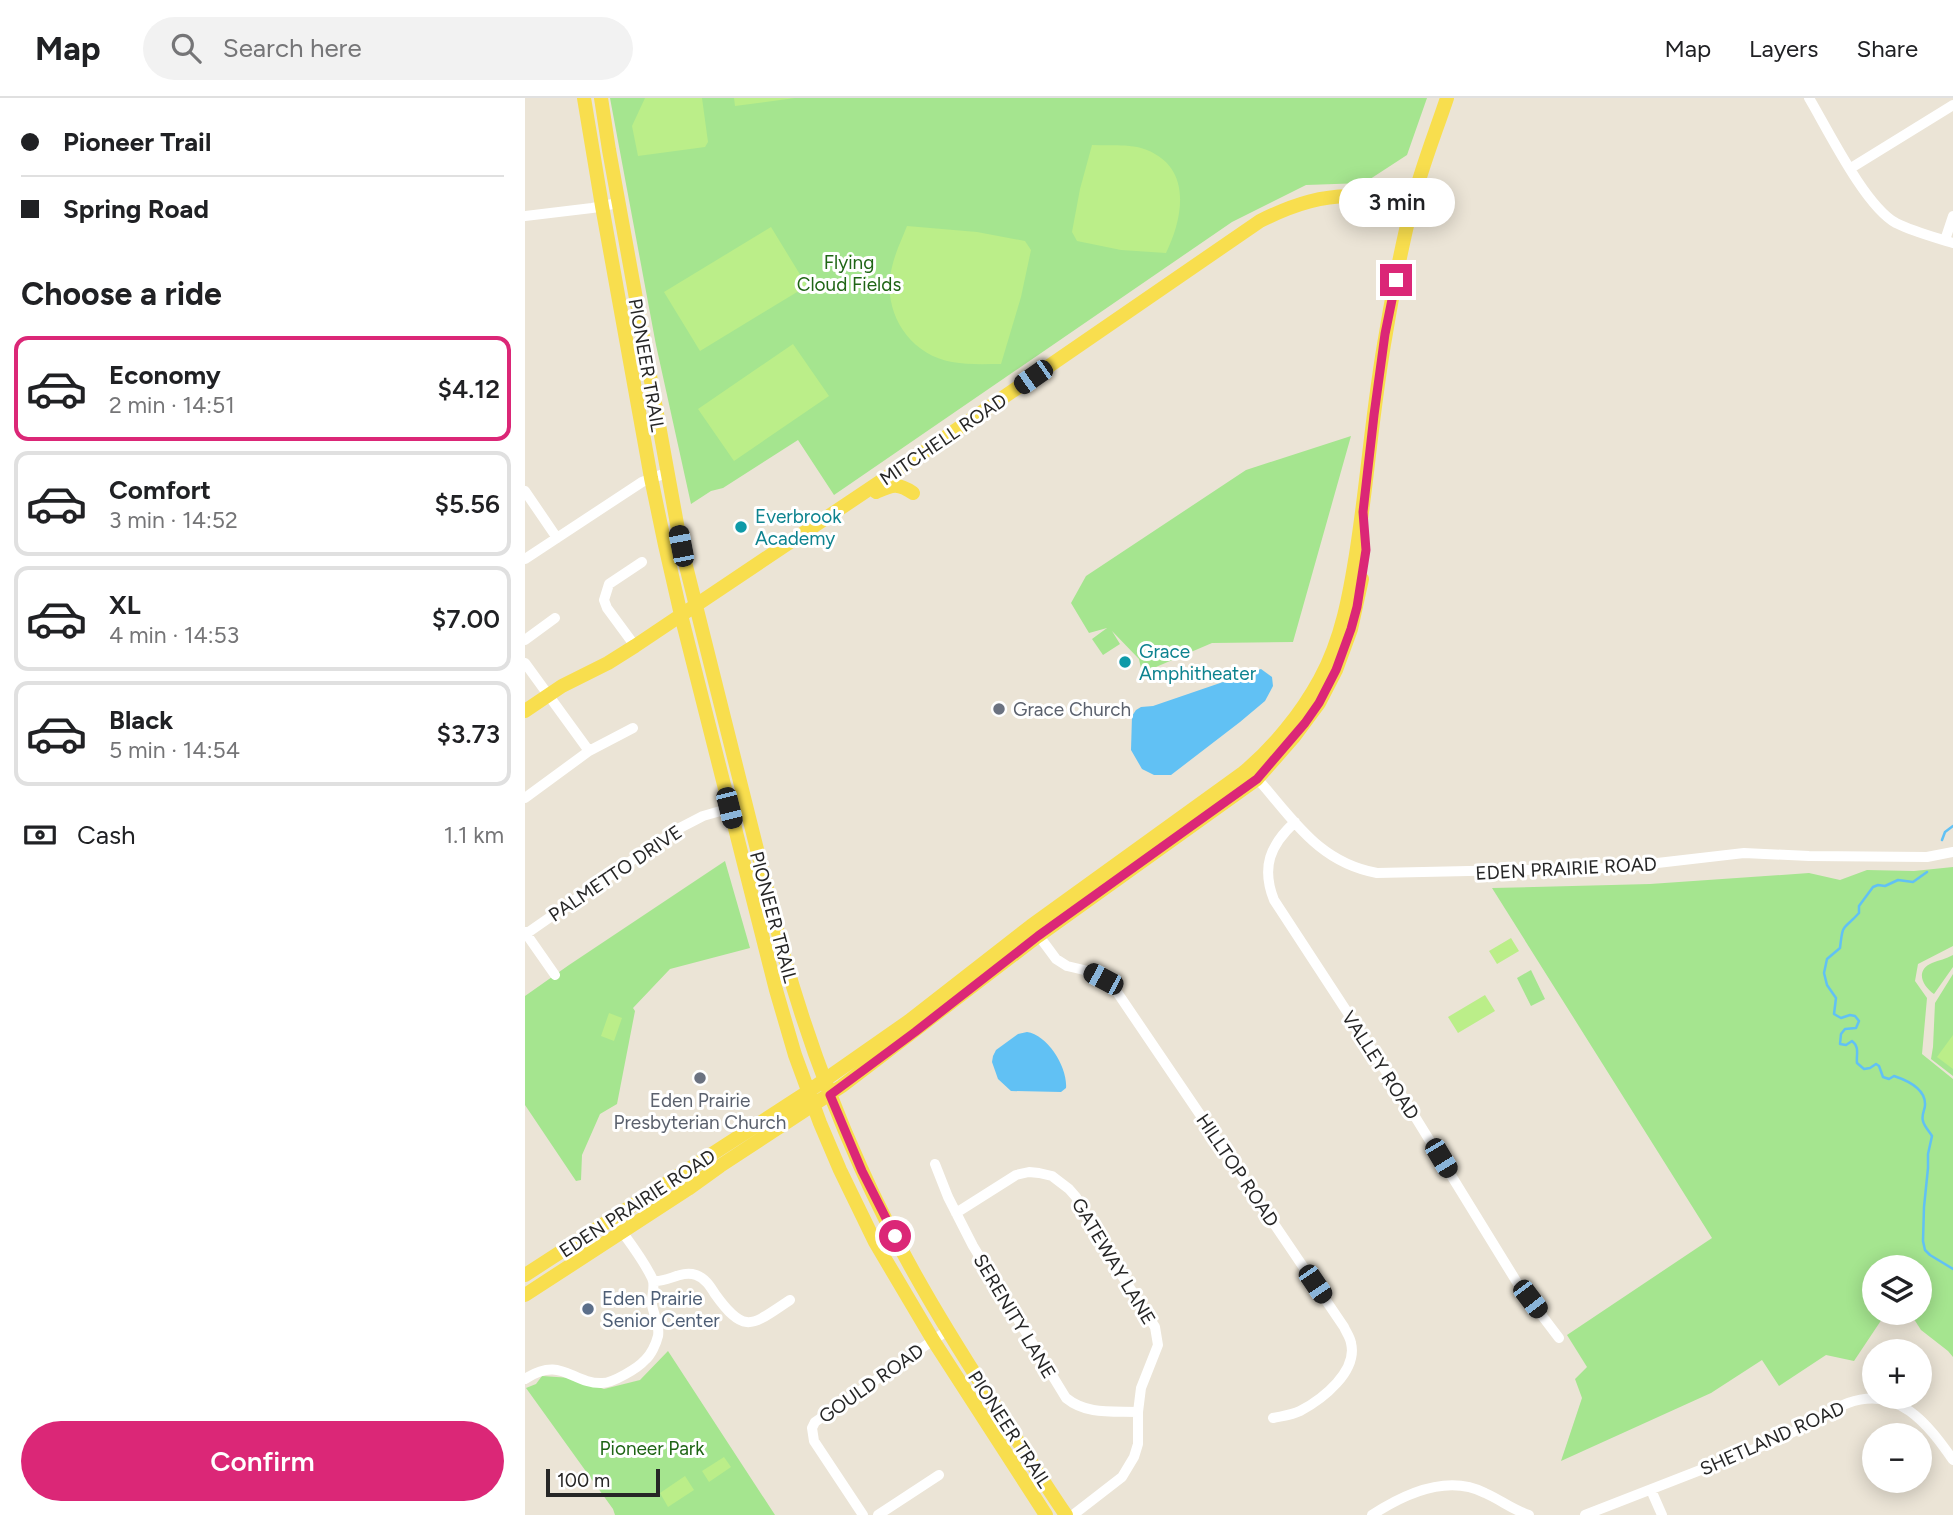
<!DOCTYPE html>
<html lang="en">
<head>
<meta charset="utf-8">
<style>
  body { margin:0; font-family:Figtree,sans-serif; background:#f2f2f2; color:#202124; height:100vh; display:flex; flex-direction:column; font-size:26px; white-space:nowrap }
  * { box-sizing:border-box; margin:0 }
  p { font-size:23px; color:#757577 }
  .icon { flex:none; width:38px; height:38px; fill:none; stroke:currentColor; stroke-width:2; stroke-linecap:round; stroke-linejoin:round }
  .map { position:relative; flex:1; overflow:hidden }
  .sheet { display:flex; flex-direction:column; background:#fff; width:525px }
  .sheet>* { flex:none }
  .hud { display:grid; align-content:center; height:154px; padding:0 21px; background:#fff }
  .tools { position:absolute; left:1337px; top:1157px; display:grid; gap:14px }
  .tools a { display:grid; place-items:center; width:70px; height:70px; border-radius:50%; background:#fff; box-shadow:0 4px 18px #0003; font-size:35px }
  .scale { position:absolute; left:21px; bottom:18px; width:114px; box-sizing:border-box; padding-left:7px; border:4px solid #262626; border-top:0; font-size:19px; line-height:24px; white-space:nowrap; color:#262626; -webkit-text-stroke:5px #fff; paint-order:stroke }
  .end { position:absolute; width:32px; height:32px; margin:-16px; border:9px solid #db2777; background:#fff; box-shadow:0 0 0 4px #fff }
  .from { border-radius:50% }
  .bubble { position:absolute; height:49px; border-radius:24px; background:#fff; box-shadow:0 4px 18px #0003; font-size:23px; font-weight:600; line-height:49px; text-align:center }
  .car { position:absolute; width:21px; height:42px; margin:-21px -10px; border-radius:9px; box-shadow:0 0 5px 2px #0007; background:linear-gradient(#222 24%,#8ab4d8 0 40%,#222 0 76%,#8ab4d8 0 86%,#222 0) }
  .hud b { display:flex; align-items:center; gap:24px; height:66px; font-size:26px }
  .hud b+b { border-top:2px solid #e0e0e0 }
  .hud i { width:18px; height:18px; background:#202124 }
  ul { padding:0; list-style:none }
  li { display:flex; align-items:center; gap:21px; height:105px; margin:0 14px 10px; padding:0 7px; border:4px solid #e0e0e0; border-radius:14px }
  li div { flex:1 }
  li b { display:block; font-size:26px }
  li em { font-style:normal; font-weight:600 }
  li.on { border-color:#db2777 }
  li>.icon { width:63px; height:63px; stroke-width:1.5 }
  h2 { padding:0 21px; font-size:32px; line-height:84px }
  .pay { display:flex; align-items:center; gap:18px; height:77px; padding:0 21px; font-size:26px }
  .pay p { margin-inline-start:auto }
  .action { display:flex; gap:14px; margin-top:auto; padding:14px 21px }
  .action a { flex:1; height:80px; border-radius:42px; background:#db2777; color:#fff; font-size:28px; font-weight:600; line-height:80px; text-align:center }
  header { display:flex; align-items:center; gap:42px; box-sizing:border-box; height:98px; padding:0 35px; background:#fff; border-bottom:2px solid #e0e0e0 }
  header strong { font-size:33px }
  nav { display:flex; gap:38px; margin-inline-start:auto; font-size:24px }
  .search { width:490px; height:63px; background:#f2f2f2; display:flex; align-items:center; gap:18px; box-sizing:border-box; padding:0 24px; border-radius:38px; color:#757577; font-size:26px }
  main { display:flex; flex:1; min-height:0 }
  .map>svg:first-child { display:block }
  .green { fill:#a5e58f }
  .pitch { fill:#bbee89 }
  .water { fill:#61c1f4 }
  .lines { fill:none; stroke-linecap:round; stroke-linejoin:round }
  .stream { stroke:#61c1f4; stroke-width:2.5 }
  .minor { stroke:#fff; stroke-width:10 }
  .major { stroke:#f8de4e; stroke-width:14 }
  .route { stroke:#db2777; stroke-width:9 }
  .culture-dot { fill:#0f9aa8; stroke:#fff; stroke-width:2.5 }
  .worship-dot { fill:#6b7280; stroke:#fff; stroke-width:2.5 }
  .service-dot { fill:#5c6f8a; stroke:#fff; stroke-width:2.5 }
  .labels { text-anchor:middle; stroke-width:6; stroke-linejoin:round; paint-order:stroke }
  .park-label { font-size:19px; fill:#1f6515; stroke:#fff }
  .street-label { font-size:19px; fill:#262626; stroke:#fff }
  .culture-label { font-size:19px; fill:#0d838f; stroke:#fff; text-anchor:start }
  .worship-label { font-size:19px; fill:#5b616d; stroke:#fff; text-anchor:start }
  .service-label { font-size:19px; fill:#4e5e75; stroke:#fff; text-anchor:start }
</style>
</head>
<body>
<header>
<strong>Map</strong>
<div class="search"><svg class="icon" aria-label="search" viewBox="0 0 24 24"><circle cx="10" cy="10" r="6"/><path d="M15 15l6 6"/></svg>Search here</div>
<nav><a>Map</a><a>Layers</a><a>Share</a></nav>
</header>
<main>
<section class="sheet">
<div class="hud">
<b><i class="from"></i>Pioneer Trail</b>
<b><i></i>Spring Road</b>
</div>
<h2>Choose a ride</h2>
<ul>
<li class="on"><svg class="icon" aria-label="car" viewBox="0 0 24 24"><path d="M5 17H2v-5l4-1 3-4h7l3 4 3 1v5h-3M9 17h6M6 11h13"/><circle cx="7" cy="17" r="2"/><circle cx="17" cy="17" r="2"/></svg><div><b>Economy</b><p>2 min · 14:51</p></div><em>$4.12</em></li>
<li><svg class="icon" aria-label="car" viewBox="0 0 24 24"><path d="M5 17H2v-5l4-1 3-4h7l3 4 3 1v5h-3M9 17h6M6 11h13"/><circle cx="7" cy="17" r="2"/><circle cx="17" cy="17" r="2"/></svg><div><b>Comfort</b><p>3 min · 14:52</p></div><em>$5.56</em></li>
<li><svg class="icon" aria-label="car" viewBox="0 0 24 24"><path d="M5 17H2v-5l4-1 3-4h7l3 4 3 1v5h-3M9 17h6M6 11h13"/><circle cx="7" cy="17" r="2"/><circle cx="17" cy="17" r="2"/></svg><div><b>XL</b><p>4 min · 14:53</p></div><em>$7.00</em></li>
<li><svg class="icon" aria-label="car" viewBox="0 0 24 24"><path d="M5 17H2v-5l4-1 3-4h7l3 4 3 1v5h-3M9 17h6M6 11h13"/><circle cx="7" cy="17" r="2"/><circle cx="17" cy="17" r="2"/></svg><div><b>Black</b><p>5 min · 14:54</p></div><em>$3.73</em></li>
</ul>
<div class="pay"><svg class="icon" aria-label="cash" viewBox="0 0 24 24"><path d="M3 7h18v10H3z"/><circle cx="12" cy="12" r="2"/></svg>Cash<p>1.1 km</p></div>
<div class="action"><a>Confirm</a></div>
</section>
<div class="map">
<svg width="1428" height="1417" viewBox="0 0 1428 1417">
  <rect width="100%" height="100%" fill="#ebe4d6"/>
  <path class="green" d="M 85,0 L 902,0 L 882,57 L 839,85 L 781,87 L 707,124 L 309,397 L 273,342 L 198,390 L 186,393 L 166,406 L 131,247 Z
    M 826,338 L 768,544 L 687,545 L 617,575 L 614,561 L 587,533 L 595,546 L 578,557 L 567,541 L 582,530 L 564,535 L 546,505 L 561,478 L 721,372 Z
    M 200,763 L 225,850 L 145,871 L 108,910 L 110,913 L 92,1006 L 75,1016 L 57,1057 L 56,1082 L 51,1083 L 0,1007 L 0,898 L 44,867 Z
    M 1428,769 L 1428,848 L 1393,866 L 1390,883 L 1402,900 L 1397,956 L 1428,981 L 1428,1259 L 1423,1253 L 1396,1232 L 1385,1215 L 1395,1214 L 1395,1169 L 1349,1169 L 1349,1214 L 1361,1215 L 1329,1263 L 1301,1257 L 1254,1288 L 1237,1262 L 1186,1295 L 1036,1363 L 1057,1300 L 1050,1281 L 1062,1269 L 1042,1237 L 1187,1140 L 967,790 L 1125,786 L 1284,775 L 1315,782 L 1342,772 L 1389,773 Z
    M 1428,857 L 1428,869 L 1409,896 C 1397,888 1390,872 1407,865 C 1414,862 1421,861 1428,857 Z
    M 1006,872 L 1020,901 L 1006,908 L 992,880 Z
    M 1428,876 L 1428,978 L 1406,961 L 1408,949 L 1410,905 Z
    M 143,1253 L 250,1417 L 90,1417 L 88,1411 L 1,1290 L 11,1286 L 17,1278 L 46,1280 L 79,1291 L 115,1282 Z"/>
  <path class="pitch" d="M 120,0 L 177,0 L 183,44 L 180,49 L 113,58 L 107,28 Z
    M 209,0 L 270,0 L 210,8 Z
    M 567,47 C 583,48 601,46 616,50 C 668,66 659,118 641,155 L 596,152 L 552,143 L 547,134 L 555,91 Z
    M 382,128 L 452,134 L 500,143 L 506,152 L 496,199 L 476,266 C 460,266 443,267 427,264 C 383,256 356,212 367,169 C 370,155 377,141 382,128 Z
    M 246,129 L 282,188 L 175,253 L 139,194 Z
    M 268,246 L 304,298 L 209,363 L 173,311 Z
    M 986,840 L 994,853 L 972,866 L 964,853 Z
    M 960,897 L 970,913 L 933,935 L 923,919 Z
    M 84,915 L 97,920 L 89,943 L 76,938 Z
    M 1428,937 L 1428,971 L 1412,959 Z
    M 199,1359 L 206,1369 L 184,1384 L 177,1373 Z
    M 160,1378 L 169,1392 L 143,1409 L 135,1395 Z"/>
  <path class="water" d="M 736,571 L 747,579 L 748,588 L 740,603 L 715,624 L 646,677 L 629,677 L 617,671 L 606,652 L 607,618 L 611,612 L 616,609 L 628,608 Z
    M 502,934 C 523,937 543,970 541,990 L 536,994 L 486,993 L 473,981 L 467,964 L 468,958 L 471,952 L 493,936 Z"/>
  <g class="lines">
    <path class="stream" d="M 1417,742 L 1420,734 L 1428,728
      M 1402,774 L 1388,784 L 1373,782 L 1360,788 L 1353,787 L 1348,789 L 1334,808 L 1334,815 C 1318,833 1318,823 1315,850 L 1302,861 L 1299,875 L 1302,887 L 1311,900 L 1309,916 L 1316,920 L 1325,917 L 1330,918 L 1334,923 L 1331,930 L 1320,931 L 1316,936 L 1315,946 L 1321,947 L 1327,943 C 1335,949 1331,957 1332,965 L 1339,971 L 1345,970 L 1351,966 L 1354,968 L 1358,979 L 1364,981 L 1369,978 C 1381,982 1401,990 1400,1007 C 1400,1012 1396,1017 1398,1023 C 1399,1028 1404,1033 1407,1038 L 1403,1056 L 1403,1070 L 1399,1109 L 1398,1143 L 1400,1152 L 1405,1157 L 1428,1171"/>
    <path class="minor" d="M 1284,0 C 1303,32 1340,108 1371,125 C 1389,134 1409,139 1428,145
      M 1326,70 L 1428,7
      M 0,118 L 67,110 L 93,105
      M 1420,142 L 1428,118
      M 0,393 L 32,440
      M 0,461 L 117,384 L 141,375
      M 0,542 L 30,520
      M 110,548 L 82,510 L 79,502 L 84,486 L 117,464
      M 0,565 L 64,653
      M 729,677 C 768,720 792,764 852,775 L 1089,770 L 1219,755 L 1284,758 L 1402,759 L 1428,754
      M 0,700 L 64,653 L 108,630
      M 770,724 C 745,747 736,769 749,802 L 881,1004 L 993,1186 L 1034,1240
      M 0,834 L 30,877
      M 511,834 L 531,861 L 542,868 L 559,872 L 578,882 L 592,894 L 819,1229 C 821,1234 825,1239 826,1245 C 833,1273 798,1301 775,1313 C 767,1317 757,1318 748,1320
      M 1,836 L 149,733 L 178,718 L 220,706
      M 410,1066 L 423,1099 L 448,1148 L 541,1300 C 562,1317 587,1313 613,1314
      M 431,1115 L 491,1077 L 504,1074 L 514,1075 L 527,1078 L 544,1091 L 551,1099 L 576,1145 L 630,1229 L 633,1247 L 616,1290 L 613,1314 L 613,1346 L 609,1359 L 597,1379 L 548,1417
      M 129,1183 C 144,1184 156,1172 171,1177 C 180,1180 185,1188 190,1196 C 220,1238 227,1227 265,1202
      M 0,1281 C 36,1257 47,1286 77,1285 C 88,1285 113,1270 120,1262 C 126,1257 131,1246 133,1238 C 135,1227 129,1218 127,1207 C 126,1198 131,1188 127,1180 C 117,1159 101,1140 88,1121
      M 1126,1392 L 1137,1417
      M 338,1417 L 289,1343 L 287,1330 L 290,1324 L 423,1232
      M 353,1417 L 414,1377
      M 847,1417 C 879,1396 923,1376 960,1395 C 976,1402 988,1412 1004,1417
      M 1060,1417 L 1250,1343 C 1261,1337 1273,1332 1284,1326 C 1297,1319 1309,1310 1323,1305 C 1373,1287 1403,1326 1428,1362"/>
    <path class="major" d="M 59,0 L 77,108 L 126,380 L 140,447 L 156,517 L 251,892 L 270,957 L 295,1025 L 315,1072 L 350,1144 L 408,1242 L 521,1417
      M 76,0 L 84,52 L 156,448 L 257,851 C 278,927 304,999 336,1070 C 378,1164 433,1251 489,1337 C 506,1364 523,1391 541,1417
      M 351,394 C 367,387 372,384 388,395
      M 0,613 L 37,588 L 83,565 L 110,548 L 380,367 L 735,123 C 767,107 801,95 837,99 C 854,100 870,106 886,108
      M 0,1177 L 275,999 L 311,974 L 384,923 L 506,828 L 718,675 C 748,650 776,616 795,581 C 817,541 825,495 832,450 C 843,378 848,306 861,235 C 868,193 876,151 886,111 C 895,73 910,36 922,0
      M 0,1197 L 163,1091 L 195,1068 L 317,988 L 513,838 L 732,681 L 768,640 L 794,605 L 811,572 L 826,531 L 837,481"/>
  </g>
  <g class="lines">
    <path class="route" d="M 370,1138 L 337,1073 L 305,997 L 390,934 L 513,838 L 732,681 L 780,625 L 794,605 L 811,572 L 826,531 L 832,509 L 841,452 L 838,414 L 849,317 L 860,236 L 871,182"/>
  </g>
  <g class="culture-dot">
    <circle cx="216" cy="429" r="7"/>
    <circle cx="600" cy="564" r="7"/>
  </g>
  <g class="worship-dot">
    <circle cx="474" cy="611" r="7"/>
    <circle cx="175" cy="980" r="7"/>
  </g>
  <circle class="service-dot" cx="63" cy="1211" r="7"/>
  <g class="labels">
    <g class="park-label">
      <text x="324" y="171">Flying<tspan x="324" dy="22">Cloud Fields</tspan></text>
      <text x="127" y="1357">Pioneer Park</text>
    </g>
    <g class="street-label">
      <text transform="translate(122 267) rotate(80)" y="7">PIONEER TRAIL</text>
      <text transform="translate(418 341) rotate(-34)" y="7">MITCHELL ROAD</text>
      <text transform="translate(1041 770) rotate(-3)" y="7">EDEN PRAIRIE ROAD</text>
      <text transform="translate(90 775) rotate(-34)" y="7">PALMETTO DRIVE</text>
      <text transform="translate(249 819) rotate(75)" y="7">PIONEER TRAIL</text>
      <text transform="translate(856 967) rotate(57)" y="7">VALLEY ROAD</text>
      <text transform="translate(713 1072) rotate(56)" y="7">HILLTOP ROAD</text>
      <text transform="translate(112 1105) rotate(-33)" y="7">EDEN PRAIRIE ROAD</text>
      <text transform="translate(589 1163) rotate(59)" y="7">GATEWAY LANE</text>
      <text transform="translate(490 1218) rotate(59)" y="7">SERENITY LANE</text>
      <text transform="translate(346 1285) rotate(-35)" y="7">GOULD ROAD</text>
      <text transform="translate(485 1331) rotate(57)" y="7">PIONEER TRAIL</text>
      <text transform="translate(1247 1340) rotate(-24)" y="7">SHETLAND ROAD</text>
    </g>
    <g class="culture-label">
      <text x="230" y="425">Everbrook<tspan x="230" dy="22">Academy</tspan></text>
      <text x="614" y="560">Grace<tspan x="614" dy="22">Amphitheater</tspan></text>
    </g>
    <g class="worship-label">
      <text x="488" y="618">Grace Church</text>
      <text x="175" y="1009" text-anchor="middle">Eden Prairie<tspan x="175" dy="22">Presbyterian Church</tspan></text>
    </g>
    <g class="service-label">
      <text x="77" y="1207">Eden Prairie<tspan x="77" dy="22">Senior Center</tspan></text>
    </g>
  </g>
</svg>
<div class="tools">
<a><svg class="icon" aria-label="layers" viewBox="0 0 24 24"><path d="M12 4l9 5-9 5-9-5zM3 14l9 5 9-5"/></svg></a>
<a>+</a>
<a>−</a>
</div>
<div class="scale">100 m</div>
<i class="end from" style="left:370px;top:1138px"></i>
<i class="end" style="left:871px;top:182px"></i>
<div class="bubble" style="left:814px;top:80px;width:116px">3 min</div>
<i class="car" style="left:508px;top:279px;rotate:235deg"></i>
<i class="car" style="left:156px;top:448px;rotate:349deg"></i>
<i class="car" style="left:204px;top:710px;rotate:166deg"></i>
<i class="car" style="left:578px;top:881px;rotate:298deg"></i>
<i class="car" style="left:916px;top:1060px;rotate:149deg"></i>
<i class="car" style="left:790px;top:1186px;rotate:146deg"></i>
<i class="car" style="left:1005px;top:1201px;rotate:143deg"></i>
</div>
</main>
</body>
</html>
